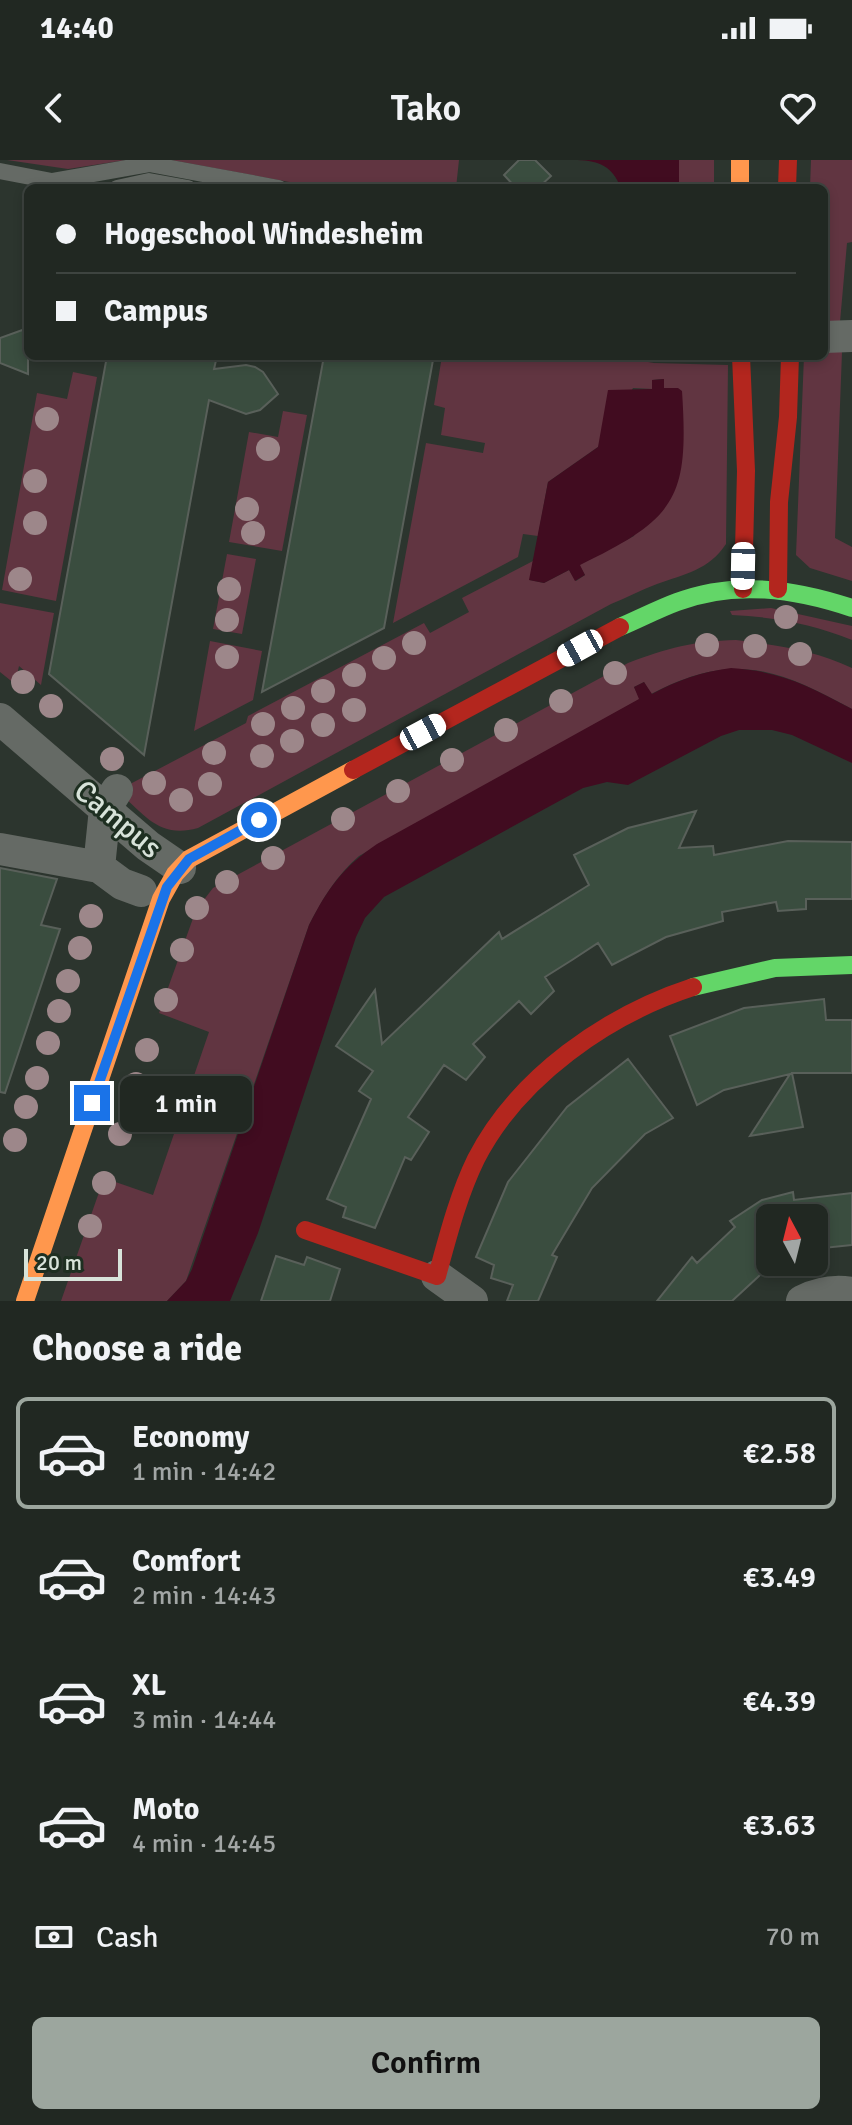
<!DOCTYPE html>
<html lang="en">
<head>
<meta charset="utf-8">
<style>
  body { margin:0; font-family:Signika,sans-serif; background:#2d342f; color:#f1f3f6; height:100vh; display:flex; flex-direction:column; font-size:30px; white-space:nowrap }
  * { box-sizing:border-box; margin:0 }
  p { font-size:26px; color:#a2a6a5 }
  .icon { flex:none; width:44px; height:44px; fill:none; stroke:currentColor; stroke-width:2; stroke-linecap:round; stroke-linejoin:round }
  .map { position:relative; height:1141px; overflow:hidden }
  .side { display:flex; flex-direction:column; background:#212822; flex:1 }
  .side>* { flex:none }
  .guide { position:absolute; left:24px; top:24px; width:804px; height:176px; border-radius:12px; box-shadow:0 4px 12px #0003,0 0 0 2px #3e4440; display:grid; align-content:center; height:176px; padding:0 32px; background:#212822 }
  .needle { width:52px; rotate:353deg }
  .controls { position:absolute; left:756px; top:1044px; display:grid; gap:16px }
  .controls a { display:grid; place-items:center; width:72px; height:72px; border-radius:12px; background:#212822; box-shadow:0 4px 12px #0003,0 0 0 2px #3e4440; font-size:40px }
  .scale { position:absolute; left:24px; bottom:20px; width:98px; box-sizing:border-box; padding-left:8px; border:4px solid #d8e3da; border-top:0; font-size:22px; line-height:28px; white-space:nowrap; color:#d8e3da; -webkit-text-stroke:6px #1e2f21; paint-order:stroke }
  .end { position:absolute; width:36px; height:36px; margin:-18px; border:10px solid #1a73e8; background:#fff; box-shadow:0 0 0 4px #fff }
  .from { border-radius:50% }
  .bubble { position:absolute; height:56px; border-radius:12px; background:#212822; box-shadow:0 4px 12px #0003,0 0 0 2px #3e4440; font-size:26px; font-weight:600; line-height:56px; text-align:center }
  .car { position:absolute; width:24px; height:48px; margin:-24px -12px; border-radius:10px; box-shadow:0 0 6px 2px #0007; background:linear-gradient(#fff 24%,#345 0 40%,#fff 0 76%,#345 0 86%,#fff 0) }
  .guide b { display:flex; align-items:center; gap:28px; height:76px; font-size:30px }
  .guide b+b { border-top:2px solid #3e4440 }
  .guide i { width:20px; height:20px; background:#f1f3f6 }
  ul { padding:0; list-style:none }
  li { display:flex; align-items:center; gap:24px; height:112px; margin:0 16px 12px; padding:0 16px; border:4px solid transparent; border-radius:12px }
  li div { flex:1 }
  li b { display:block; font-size:30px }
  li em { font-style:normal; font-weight:600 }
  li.selected { border-color:#9ca69e }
  li>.icon { width:72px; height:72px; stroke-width:1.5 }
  h2 { padding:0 32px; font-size:36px; line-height:96px }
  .pay { display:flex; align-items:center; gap:20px; height:88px; padding:0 32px; font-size:30px }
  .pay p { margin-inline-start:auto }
  .cta { display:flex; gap:16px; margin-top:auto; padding:16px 32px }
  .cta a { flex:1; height:92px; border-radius:12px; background:#9ca69e; color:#111; font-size:32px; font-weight:600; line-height:92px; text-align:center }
  .status { display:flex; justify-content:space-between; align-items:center; height:56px; padding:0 40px; background:#212822; direction:ltr }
  .status svg { height:22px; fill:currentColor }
  header { display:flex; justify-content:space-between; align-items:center; height:104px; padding:0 32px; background:#212822; font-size:36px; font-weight:600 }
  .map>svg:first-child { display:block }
  .green { fill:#613541 }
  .water { fill:#410c20 }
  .building { fill:#3a4d3f; stroke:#59605a; stroke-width:2 }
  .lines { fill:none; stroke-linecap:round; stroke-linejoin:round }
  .lane { stroke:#656a65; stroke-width:16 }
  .street { stroke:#656a65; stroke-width:32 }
  .fast { stroke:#63d668; stroke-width:18 }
  .slow { stroke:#ff974d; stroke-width:18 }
  .jam { stroke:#b3261e; stroke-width:18 }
  .tree { fill:#9d878a }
  .route { stroke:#1a73e8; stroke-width:10 }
  .labels { text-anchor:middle; stroke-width:6; stroke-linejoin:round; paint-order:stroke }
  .street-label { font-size:30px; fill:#d8e3da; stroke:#1e2f21 }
</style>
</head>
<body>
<div class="status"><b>14:40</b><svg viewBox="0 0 49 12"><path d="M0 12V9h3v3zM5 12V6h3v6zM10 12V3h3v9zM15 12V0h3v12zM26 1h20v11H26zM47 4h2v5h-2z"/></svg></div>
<header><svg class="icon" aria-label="back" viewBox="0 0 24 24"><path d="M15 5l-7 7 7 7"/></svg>Tako<svg class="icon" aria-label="heart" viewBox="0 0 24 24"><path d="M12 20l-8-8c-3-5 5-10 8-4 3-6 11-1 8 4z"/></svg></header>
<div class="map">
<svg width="852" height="1141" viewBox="0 0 852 1141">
  <rect width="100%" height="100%" fill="#2c352e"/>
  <path class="green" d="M 7,0 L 126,0 L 68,9 Z
    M 171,0 L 459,0 L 456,28 L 322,28 Z
    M 679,0 L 714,0 L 714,28 L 679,28 Z
    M 811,0 L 852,0 L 852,82 L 847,83 L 840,162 L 824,161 L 824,28 L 810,28 Z
    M 824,192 L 842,192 L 835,378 L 852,387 L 852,421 L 810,408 L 796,395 L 804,196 L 824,196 Z
    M 442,196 L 613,196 L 654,203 L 728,205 L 726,384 C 709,410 685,414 657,424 C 641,430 626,438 611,444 L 198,668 C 161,678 147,658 122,635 L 132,623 L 246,563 L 248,556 L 424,463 L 430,473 L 469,452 L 462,438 L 533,401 L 530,420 L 544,423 L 569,410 L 576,421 L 585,415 L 579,405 L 634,376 L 678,228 L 664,229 L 663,219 L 652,220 L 653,229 L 633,228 L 598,287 L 548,322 L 538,376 L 523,374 L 518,397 L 393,463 L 426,283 L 483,293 L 485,283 L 441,275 L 445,248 L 434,245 Z
    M 73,212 L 97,217 L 56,441 L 2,430 L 37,233 L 67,239 Z
    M 283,251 L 307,255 L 282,391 L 229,382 L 249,272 L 278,277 Z
    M 227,394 L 256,399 L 242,474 L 213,469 Z
    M 0,443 L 54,453 L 41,525 L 19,506 L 15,524 L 0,512 Z
    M 771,448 L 852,466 L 852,480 C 813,464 774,457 732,455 L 730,451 Z
    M 736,480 C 776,485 815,490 852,508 L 852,549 C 776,508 733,491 651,534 L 644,522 L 634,527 L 640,539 L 359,696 C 336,716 323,738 309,765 L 186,1121 L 167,1141 L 61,1141 L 104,1018 L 153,1035 L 209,872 L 159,853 L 196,750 L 213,728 L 628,503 C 667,488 694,481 736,480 Z
    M 210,481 L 262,491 L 253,540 L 194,571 Z"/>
  <path class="water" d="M 577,0 L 679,0 L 679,28 L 621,28 C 612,6 600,1 577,0 Z
    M 664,219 L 664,228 L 678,228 L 682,231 C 689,338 677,358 580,405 L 585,415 L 575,421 L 569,410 L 544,423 L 529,420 L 548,322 L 598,287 L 608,230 L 652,229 L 652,220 Z
    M 731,508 C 780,511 809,526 852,549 L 852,603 L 792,575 L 772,570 L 739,570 L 721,576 L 628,625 L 607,622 L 583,628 L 384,737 L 365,758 L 356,777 L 258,1073 L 230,1141 L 167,1141 L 186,1121 L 192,1109 L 309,765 C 328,728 342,708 377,684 L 639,539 L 634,527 L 644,522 L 652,534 C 678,520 701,512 731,508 Z"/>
  <path class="building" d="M 519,0 L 535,0 L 551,16 L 538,28 L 516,28 L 504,15 Z
    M 28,168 L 28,214 L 0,203 L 0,178 Z
    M 107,196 L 217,196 L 214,209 L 246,205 L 255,207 L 263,212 L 278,234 L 260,250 L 246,254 L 209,240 L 144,595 L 49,514 Z
    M 324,196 L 412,196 L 433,200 L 384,468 L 262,532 Z
    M 696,651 L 679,688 L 713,686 L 714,695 L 788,681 L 852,682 L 852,739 L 806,739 L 806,749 L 778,751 L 776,742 L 722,752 L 723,761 L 666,777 L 612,805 L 598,783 L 572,800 L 545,817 L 554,831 L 531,854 L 519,841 L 473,884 L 485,897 L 466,920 L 444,905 L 408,957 L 429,972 L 411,1000 L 405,997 L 375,1068 L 343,1057 L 346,1047 L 327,1039 L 371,939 L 359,931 L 373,911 L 336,886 L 375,830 L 382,884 L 499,772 L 502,779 L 589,725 L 574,695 L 628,668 Z
    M 0,708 L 57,719 L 41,765 L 60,769 L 5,933 L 0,932 Z
    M 824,839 L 826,860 L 852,860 L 852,913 L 792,913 L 803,967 L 750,976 L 790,914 L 724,930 L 697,945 L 670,876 L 744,848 Z
    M 628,899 L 673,958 L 645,974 L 592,1028 L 552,1095 L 557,1097 L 538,1141 L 507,1141 L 513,1125 L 491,1118 L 494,1105 L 476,1097 L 508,1022 L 567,947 Z
    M 793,1032 L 794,1040 L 852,1033 L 852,1085 L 814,1089 L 814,1058 L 770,1058 L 770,1102 L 784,1102 L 774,1109 L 771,1105 L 732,1141 L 657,1141 L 692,1097 L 697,1103 L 735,1067 L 730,1061 L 762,1040 Z
    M 276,1096 L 304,1105 L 307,1097 L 340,1109 L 330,1141 L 261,1141 Z"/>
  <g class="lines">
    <path class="lane" d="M 0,11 L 88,28
      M 53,21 L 149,4 L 279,28
      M 117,28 L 149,21 L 188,28"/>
    <path class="street" d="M 824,177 L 852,176
      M 0,559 L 148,686 L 180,708
      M 0,689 L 99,707 L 122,724 L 141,731
      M 99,707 L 105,649 L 117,630
      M 437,1116 L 472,1141
      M 802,1141 C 818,1133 835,1130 852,1133"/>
    <path class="fast" d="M 620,467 C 639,459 658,449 677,442 C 735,420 795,429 852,448
      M 693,827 L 775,808 L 852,805"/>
    <path class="slow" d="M 740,0 L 740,28
      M 25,1141 L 161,739 L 175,714 L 189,699 L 353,610"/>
    <path class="jam" d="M 787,28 L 788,0
      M 741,196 L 746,311 L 743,429
      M 778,429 L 779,342 L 788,257 L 790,196
      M 353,610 L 620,467
      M 305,1070 L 437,1116 C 448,1076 458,1036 476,999 C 518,917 607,855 693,827"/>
  </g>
  <g class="tree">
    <circle cx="47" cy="259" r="12"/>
    <circle cx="268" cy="289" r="12"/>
    <circle cx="35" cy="321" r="12"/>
    <circle cx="247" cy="349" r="12"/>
    <circle cx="35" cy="363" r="12"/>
    <circle cx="253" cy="373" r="12"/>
    <circle cx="20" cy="419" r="12"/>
    <circle cx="229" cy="429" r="12"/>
    <circle cx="786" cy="457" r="12"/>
    <circle cx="227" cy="460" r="12"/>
    <circle cx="414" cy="483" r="12"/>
    <circle cx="707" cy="485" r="12"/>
    <circle cx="755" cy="486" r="12"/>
    <circle cx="800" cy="494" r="12"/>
    <circle cx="227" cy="497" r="12"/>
    <circle cx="384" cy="498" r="12"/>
    <circle cx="615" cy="513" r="12"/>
    <circle cx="354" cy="515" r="12"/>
    <circle cx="23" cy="522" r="12"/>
    <circle cx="323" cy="531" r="12"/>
    <circle cx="561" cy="541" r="12"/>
    <circle cx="51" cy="546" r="12"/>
    <circle cx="293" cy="548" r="12"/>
    <circle cx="354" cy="550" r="12"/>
    <circle cx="263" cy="564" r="12"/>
    <circle cx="323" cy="565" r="12"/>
    <circle cx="506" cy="570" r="12"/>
    <circle cx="292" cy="581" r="12"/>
    <circle cx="214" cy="593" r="12"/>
    <circle cx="262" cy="596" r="12"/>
    <circle cx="112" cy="599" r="12"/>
    <circle cx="452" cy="600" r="12"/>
    <circle cx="154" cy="623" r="12"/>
    <circle cx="210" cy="624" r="12"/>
    <circle cx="398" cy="631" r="12"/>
    <circle cx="181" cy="640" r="12"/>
    <circle cx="343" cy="659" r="12"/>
    <circle cx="273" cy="698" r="12"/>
    <circle cx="227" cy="722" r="12"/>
    <circle cx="197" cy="748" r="12"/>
    <circle cx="91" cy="756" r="12"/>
    <circle cx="80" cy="788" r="12"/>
    <circle cx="182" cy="790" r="12"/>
    <circle cx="68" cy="821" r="12"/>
    <circle cx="166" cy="840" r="12"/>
    <circle cx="59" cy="851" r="12"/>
    <circle cx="48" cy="883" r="12"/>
    <circle cx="147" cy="890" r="12"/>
    <circle cx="37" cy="918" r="12"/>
    <circle cx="136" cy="924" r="12"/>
    <circle cx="26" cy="947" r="12"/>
    <circle cx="120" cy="974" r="12"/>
    <circle cx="15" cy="980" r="12"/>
    <circle cx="104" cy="1023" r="12"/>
    <circle cx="90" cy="1066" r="12"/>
  </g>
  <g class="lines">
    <path class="route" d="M 92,943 L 167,727 L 189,699 L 259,660"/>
  </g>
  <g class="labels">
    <g class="street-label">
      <text transform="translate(118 659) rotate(40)" y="10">Campus</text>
    </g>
  </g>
</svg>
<div class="controls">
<a><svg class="needle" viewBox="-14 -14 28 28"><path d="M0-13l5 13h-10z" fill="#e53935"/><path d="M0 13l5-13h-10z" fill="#a2a6a5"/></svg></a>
</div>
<div class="scale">20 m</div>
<i class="end from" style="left:259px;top:660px"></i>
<i class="end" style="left:92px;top:943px"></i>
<div class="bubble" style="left:120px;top:916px;width:132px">1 min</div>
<i class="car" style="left:743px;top:406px;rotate:181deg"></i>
<i class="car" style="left:580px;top:488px;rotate:241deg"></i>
<i class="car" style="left:423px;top:572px;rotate:62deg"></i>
<div class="guide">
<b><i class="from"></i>Hogeschool Windesheim</b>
<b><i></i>Campus</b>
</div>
</div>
<section class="side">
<h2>Choose a ride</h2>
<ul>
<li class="selected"><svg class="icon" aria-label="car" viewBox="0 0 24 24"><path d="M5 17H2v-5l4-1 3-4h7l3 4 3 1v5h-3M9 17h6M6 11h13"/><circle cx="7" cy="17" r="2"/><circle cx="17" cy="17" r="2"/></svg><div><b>Economy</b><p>1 min · 14:42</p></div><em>€2.58</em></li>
<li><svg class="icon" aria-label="car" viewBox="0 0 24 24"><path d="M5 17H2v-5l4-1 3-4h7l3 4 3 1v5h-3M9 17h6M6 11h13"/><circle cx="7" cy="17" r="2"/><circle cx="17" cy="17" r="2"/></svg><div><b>Comfort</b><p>2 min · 14:43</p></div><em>€3.49</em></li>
<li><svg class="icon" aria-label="car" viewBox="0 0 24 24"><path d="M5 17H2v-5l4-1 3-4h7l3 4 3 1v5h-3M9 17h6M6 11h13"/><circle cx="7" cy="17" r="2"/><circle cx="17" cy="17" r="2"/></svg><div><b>XL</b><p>3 min · 14:44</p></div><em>€4.39</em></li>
<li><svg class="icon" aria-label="car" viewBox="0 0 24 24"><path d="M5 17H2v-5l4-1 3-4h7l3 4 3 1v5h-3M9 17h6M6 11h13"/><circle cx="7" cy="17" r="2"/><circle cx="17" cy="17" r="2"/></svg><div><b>Moto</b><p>4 min · 14:45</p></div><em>€3.63</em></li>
</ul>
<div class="pay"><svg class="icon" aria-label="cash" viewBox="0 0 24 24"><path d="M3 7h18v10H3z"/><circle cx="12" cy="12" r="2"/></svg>Cash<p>70 m</p></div>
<div class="cta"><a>Confirm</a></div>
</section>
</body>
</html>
